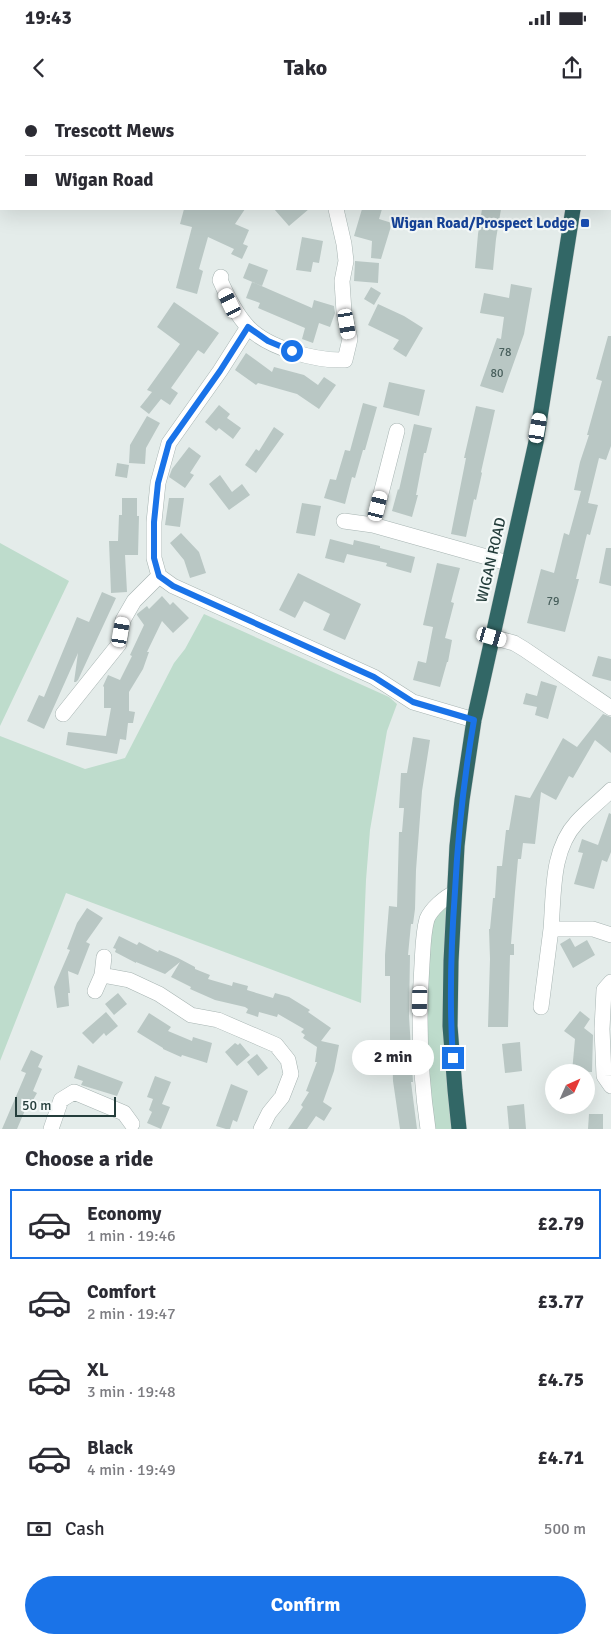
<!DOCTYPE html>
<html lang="en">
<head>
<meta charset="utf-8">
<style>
  body { margin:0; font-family:Signika,sans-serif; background:#f7f7f7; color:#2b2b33; height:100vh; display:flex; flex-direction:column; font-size:19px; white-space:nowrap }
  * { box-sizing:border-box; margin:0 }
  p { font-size:16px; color:#7c7c81 }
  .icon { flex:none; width:28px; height:28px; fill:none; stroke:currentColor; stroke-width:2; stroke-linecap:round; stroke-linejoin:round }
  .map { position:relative; height:1029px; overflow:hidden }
  .sheet { display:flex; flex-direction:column; background:#fff; flex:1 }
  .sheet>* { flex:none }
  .banner { position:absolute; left:0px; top:0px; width:611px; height:110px; box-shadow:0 5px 20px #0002; display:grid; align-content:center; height:110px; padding:0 25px; background:#fff }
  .needle { width:32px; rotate:45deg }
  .controls { position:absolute; left:545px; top:964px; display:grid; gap:10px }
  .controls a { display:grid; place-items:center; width:50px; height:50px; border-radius:50%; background:#fff; box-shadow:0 5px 20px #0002; font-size:25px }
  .scale { position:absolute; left:15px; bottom:12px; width:101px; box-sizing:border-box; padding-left:5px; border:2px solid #243d3b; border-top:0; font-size:14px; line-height:18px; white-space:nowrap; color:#243d3b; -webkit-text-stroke:4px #f4f9f8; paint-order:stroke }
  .end { position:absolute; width:22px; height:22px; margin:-11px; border:6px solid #1a73e8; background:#fff; box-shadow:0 0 0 2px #fff }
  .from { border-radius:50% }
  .bubble { position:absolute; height:35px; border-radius:18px; background:#fff; box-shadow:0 5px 20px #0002; font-size:16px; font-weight:700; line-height:35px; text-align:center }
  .car { position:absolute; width:15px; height:30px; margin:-15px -8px; border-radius:6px; box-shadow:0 0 4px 1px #0007; background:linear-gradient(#fff 24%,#345 0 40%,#fff 0 76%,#345 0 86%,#fff 0) }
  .banner b { display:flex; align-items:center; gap:18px; height:48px; font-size:19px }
  .banner b+b { border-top:1px solid #e1e1e2 }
  .banner i { width:12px; height:12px; background:#2b2b33 }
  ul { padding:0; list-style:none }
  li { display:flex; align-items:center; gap:15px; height:70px; margin:0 10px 8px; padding:0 15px; border:2px solid transparent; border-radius:0px }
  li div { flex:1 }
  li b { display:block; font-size:19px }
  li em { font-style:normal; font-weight:700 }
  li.current { border-color:#1a73e8 }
  li>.icon { width:45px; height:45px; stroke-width:1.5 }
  h2 { padding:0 25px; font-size:22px; line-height:60px }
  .pay { display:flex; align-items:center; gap:12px; height:55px; padding:0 25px; font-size:19px }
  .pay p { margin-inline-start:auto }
  .action { display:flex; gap:10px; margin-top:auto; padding:10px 25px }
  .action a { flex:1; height:58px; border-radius:30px; background:#1a73e8; color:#fff; font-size:20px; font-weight:700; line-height:58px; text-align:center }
  .status { display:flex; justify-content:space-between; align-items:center; height:35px; padding:0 25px; background:#fff; direction:ltr }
  .status svg { height:14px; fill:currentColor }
  header { display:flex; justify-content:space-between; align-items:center; height:65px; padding:0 25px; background:#fff; font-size:22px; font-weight:700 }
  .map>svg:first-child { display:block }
  .green { fill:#bedccc }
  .building { fill:#b9c7c4 }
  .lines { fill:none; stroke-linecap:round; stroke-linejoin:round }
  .minor-casing { stroke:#a7b4b2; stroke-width:16 }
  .highway-casing { stroke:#c2c9c8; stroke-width:16 }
  .minor { stroke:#fff; stroke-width:15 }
  .highway { stroke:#326766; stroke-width:15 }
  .route { stroke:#1a73e8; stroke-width:6 }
  .transit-dot { fill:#1a4fb4; stroke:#f4f9f8; stroke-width:2 }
  .labels { text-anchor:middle; stroke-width:4.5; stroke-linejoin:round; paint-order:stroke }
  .number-label { font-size:12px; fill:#49605d }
  .transit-label { font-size:15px; font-weight:bold; fill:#164399; stroke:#f4f9f8; text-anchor:end }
  .street-label { font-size:15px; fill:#243d3b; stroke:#f4f9f8 }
</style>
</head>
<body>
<div class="status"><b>19:43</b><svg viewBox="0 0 49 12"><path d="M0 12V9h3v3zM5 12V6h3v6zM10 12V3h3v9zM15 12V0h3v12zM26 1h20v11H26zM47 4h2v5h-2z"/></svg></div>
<header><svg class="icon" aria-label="back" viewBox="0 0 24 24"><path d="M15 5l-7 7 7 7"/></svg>Tako<svg class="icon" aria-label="share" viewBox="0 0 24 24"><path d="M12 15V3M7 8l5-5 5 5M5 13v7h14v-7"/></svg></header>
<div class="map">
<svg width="611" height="1029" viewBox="0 0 611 1029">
  <rect width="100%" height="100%" fill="#e4ecea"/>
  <path class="green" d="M 0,443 L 69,481 L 0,626 Z
    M 204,514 L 389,597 L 397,604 L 387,631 L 370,730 L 366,780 L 361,903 L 66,793 L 0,961 L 0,636 L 85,669 L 125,658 L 174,563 L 185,549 Z
    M 454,793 L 459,1029 L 428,1029 L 423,840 L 445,797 Z"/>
  <path class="building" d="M 184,109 L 245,109 L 235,124 L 249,130 L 243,144 L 248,146 L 242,159 L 231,154 L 234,149 L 208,137 L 199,169 L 203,171 L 197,194 L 176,188 L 192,127 L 180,124 Z
    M 274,109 L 309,109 L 289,126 Z
    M 362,109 L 382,109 L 379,119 L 392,123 L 381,159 L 371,158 L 372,141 L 354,136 Z
    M 482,109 L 501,109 L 496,139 L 493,170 L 475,168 L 478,134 Z
    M 302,137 L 323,141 L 319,163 L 313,162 L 311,172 L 296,170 Z
    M 355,161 L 379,163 L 378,183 L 354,181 Z
    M 249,163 L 268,170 L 262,186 L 243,178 Z
    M 252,182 L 312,208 L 314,200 L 334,206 L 335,213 L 330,227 L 319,223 L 313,243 L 302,239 L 305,228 L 258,208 L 260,203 L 246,198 Z
    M 511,184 L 532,188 L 524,234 L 503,293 L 480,286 L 497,238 L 501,239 L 504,217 L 480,213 L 484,193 L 509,198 Z
    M 371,187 L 381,193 L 374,205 L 364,199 Z
    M 174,202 L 219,233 L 204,254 L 198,250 L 171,288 L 178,293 L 170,305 L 161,299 L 149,314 L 140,307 L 152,292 L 147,290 L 180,244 L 157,227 Z
    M 378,204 L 404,216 L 423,228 L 406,257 L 393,249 L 399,240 L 368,225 Z
    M 608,236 L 611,236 L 611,346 L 606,360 L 599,358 L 588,403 L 598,405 L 590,435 L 587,434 L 576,479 L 579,479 L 565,532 L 527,523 L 541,469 L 554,473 L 564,433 L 569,435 L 581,391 L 574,390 L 580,362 L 589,335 L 587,335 L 602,281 L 596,279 Z
    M 246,253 L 272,272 L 274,267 L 304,275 L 318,285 L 324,277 L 336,285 L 319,309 L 297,294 L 258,283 L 256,285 L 235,270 Z
    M 389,282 L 425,290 L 419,316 L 383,307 Z
    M 363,303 L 377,307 L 365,350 L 363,350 L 355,378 L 352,377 L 345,404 L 324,398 L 330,379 L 336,380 L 345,350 L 350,351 Z
    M 219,305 L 230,314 L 227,318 L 241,328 L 233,339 L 219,328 L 216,331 L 205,322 Z
    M 476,306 L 495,310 L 481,372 L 482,373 L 476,400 L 474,399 L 466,437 L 451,434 L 466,358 L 464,358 Z
    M 147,316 L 160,323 L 146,348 L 145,364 L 129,363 L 130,345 Z
    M 414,324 L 432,328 L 426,353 L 424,353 L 416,395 L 418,395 L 412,417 L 392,411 L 398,389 L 399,390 Z
    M 274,327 L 284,334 L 256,373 L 245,365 L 256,349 L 259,351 Z
    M 189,347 L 201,356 L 190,373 L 194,375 L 185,388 L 169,377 L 172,369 Z
    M 117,363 L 129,365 L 127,378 L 115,376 Z
    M 220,375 L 232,392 L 242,384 L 250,395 L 229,410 L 209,384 Z
    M 122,398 L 137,398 L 137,416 L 139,416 L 138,455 L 125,455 L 127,492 L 111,493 L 109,441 L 118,441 L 119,415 L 122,415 Z
    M 169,398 L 184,398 L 180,427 L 165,425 Z
    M 302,403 L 321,406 L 315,436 L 296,433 Z
    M 181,433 L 199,452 L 206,473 L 190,478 L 184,460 L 170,443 Z
    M 330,439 L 353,445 L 354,440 L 380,446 L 380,448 L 415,457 L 411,473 L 386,466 L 387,463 L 347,454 L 344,463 L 325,458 Z
    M 606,448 L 611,448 L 611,486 L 599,483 Z
    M 437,463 L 460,468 L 451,502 L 454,503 L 445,538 L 452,540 L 448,562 L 447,562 L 440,587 L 413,580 L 418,561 L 426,563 L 433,527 L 423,525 Z
    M 298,473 L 361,504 L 345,540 L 323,530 L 330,514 L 304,501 L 295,518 L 279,510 Z
    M 102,492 L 116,498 L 78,580 L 76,582 L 74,582 L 78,553 L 44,629 L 27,621 L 39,595 L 44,597 L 77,517 L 89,522 Z
    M 162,496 L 170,505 L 173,502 L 189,518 L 173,533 L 162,521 L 147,552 L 149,552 L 143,569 L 129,592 L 129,611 L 135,612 L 133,623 L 128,623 L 126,640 L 120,639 L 117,654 L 66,645 L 68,632 L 106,636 L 111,608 L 104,608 L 104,587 L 103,586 L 108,575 L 120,580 L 132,556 L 130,555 L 144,525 L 137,515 L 137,514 L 147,506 L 149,509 Z
    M 598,556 L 611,559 L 611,581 L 592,576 Z
    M 541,581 L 557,586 L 548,619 L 535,615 L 537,607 L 523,604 L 526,593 L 537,596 Z
    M 603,614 L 611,617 L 611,653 L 595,640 L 573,678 L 569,676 L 556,700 L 541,692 L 535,744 L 523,743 L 521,759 L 518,759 L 515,792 L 511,844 L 514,844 L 514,855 L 510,855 L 508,927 L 488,927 L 490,859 L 489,829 L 490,829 L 493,798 L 495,798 L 497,766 L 502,766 L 506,730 L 509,730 L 515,695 L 530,698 L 563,638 L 577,647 Z
    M 413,637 L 430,640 L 422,691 L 416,770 L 415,809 L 413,824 L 411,824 L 408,855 L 410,855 L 409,916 L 413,982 L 411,982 L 417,1029 L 400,1029 L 393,981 L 392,947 L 390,947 L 390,876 L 385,876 L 385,855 L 389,806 L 397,807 L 399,732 L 402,732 L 404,708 L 399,708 L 401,673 L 407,673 Z
    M 609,713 L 611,714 L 611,752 L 607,762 L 602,760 L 594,789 L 574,784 L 583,753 L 578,752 L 582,739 L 598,745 Z
    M 87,808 L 103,818 L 86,842 L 90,844 L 78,875 L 68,871 L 70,893 L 68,893 L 69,906 L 57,908 L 54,887 L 70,850 L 67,849 L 77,823 Z
    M 119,836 L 137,845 L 139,842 L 158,852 L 159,850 L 178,858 L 195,867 L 195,869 L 210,875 L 208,879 L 232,886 L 233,882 L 248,886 L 247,890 L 273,898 L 275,893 L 289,897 L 310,910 L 308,912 L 331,928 L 321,941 L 339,945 L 334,971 L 323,1002 L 332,1008 L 324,1021 L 316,1016 L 307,1029 L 288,1029 L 303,1007 L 301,1005 L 309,992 L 306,991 L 317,962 L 315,962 L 317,947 L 303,938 L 305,935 L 301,932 L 304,929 L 278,914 L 277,917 L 259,912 L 258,917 L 246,913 L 248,909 L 245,907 L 215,900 L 190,889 L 191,887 L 171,877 L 180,862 L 165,874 L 136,862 L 136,863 L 115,852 L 116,849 L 113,848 Z
    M 570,838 L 575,847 L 587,840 L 595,855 L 573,868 L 560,844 Z
    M 118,893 L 127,904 L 114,915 L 105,904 Z
    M 580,911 L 590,919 L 584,928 L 593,935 L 592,972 L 572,972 L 575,939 L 564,931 Z
    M 106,912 L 118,926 L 106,936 L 104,933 L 93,944 L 82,933 Z
    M 149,913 L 171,927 L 168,931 L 192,941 L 193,937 L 212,943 L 207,963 L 182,955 L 181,957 L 163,949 L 163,948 L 137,932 Z
    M 520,942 L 522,971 L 505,973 L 502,944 Z
    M 235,943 L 238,945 L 240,943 L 250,955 L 237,966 L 225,952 Z
    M 31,950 L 43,956 L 38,967 L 42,969 L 33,991 L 37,993 L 32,1002 L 29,1001 L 17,1029 L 2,1029 L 26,973 L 21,971 Z
    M 257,954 L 268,968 L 258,976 L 247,962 Z
    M 78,965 L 123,982 L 117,996 L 81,985 L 83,981 L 74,978 Z
    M 155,976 L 171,982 L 162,1004 L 170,1007 L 161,1029 L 147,1023 L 152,1012 L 149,1010 L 153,999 L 147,997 Z
    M 231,984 L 248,991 L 237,1022 L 233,1020 L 230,1029 L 226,1029 L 216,1026 Z
    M 524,1004 L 526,1029 L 509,1029 L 507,1006 Z
    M 589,1014 L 603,1014 L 603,1029 L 588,1029 Z"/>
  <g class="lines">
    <defs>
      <path id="minor" d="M 1,0 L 4,1
        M 221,177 L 220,180 C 227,196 235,213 248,227 C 268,248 315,261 345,260 L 350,239 L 344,212 L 342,181 L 346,161 L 344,144 L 336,109
        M 248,227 L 220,271 L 169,343 L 158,383 L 154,422 L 154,458 L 159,476 L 173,486 L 374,577 L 413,602 L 474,620
        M 344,421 L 373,425 L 508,463
        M 373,425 L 397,331
        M 492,537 L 514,543 L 524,549 L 611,608
        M 63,614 L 119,544 L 123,520 L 134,501 L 159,476
        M 611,690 C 600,701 587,711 577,722 C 551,750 554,793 551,829 L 593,829 L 611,835
        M 102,875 L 129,880 L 159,894 L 191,915 L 218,920 L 276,945 L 288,960 L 291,974 L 282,997 L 269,1013 L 261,1029
        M 611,882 L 604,890 L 602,929 L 604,976 L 611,986
        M 95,891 L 102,875 L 104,857
        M 541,907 L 551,829
        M 51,1029 L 61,1000 L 74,992 L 124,1013 L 132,1024
        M 428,1029 C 420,974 418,920 422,864 C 423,849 423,833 427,819 C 431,809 445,797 454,793"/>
      <path id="highway" d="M 592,1 L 593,0
        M 459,1029 L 455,990 L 450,926 L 451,861 L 457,746 L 462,700 L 474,620 L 536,342 L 573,109"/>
    </defs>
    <use href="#minor" class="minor-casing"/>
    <use href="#highway" class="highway-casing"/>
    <use href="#minor" class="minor"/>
    <use href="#highway" class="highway"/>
  </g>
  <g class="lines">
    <path class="route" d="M 292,251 L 268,241 L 248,227 L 220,271 L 169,343 L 158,383 L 154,422 L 154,458 L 159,476 L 173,486 L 374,577 L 413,602 L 474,620 C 464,677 458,733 455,791 C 451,846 449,902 453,958"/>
  </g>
  <rect class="transit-dot" x="580" y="118" width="10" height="10" rx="2.5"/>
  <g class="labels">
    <g class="number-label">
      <text x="505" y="256">78</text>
      <text x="497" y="277">80</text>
      <text x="553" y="505">79</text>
    </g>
    <g class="transit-label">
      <text x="575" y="128">Wigan Road/Prospect Lodge</text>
    </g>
    <g class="street-label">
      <text transform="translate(491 460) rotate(-77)" y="5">WIGAN ROAD</text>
    </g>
  </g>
</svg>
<div class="controls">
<a><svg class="needle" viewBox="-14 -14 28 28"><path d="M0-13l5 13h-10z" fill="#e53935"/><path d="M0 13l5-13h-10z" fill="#7c7c81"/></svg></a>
</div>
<div class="scale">50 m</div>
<i class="end from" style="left:292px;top:251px"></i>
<i class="end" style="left:453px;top:958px"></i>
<div class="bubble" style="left:352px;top:940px;width:82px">2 min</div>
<i class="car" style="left:230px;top:203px;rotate:334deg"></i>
<i class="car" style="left:347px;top:224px;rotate:171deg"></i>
<i class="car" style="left:538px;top:328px;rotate:10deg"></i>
<i class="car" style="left:378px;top:406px;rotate:14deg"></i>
<i class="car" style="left:121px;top:532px;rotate:10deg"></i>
<i class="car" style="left:492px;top:537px;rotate:106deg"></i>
<i class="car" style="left:420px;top:901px;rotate:181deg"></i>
<div class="banner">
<b><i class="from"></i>Trescott Mews</b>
<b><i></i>Wigan Road</b>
</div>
</div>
<section class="sheet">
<h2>Choose a ride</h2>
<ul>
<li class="current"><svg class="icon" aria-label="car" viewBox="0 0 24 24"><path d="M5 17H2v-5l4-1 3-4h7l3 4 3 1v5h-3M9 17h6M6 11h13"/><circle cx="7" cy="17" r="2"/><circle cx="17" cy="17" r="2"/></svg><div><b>Economy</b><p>1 min · 19:46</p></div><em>£2.79</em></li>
<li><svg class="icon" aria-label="car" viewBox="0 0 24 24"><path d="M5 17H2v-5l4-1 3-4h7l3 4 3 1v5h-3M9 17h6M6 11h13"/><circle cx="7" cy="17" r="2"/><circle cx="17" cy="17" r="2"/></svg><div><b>Comfort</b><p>2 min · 19:47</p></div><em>£3.77</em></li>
<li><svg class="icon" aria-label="car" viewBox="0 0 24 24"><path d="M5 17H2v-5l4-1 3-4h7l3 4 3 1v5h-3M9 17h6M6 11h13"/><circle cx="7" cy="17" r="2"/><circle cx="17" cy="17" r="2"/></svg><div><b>XL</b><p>3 min · 19:48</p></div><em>£4.75</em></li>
<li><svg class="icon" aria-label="car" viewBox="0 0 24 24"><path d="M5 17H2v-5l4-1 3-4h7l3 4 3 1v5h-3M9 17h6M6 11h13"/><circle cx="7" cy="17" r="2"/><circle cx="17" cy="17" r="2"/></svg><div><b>Black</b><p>4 min · 19:49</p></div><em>£4.71</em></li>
</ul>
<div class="pay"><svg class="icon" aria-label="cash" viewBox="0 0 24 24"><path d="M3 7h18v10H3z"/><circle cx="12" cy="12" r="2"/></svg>Cash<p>500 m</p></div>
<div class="action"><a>Confirm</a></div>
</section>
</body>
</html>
